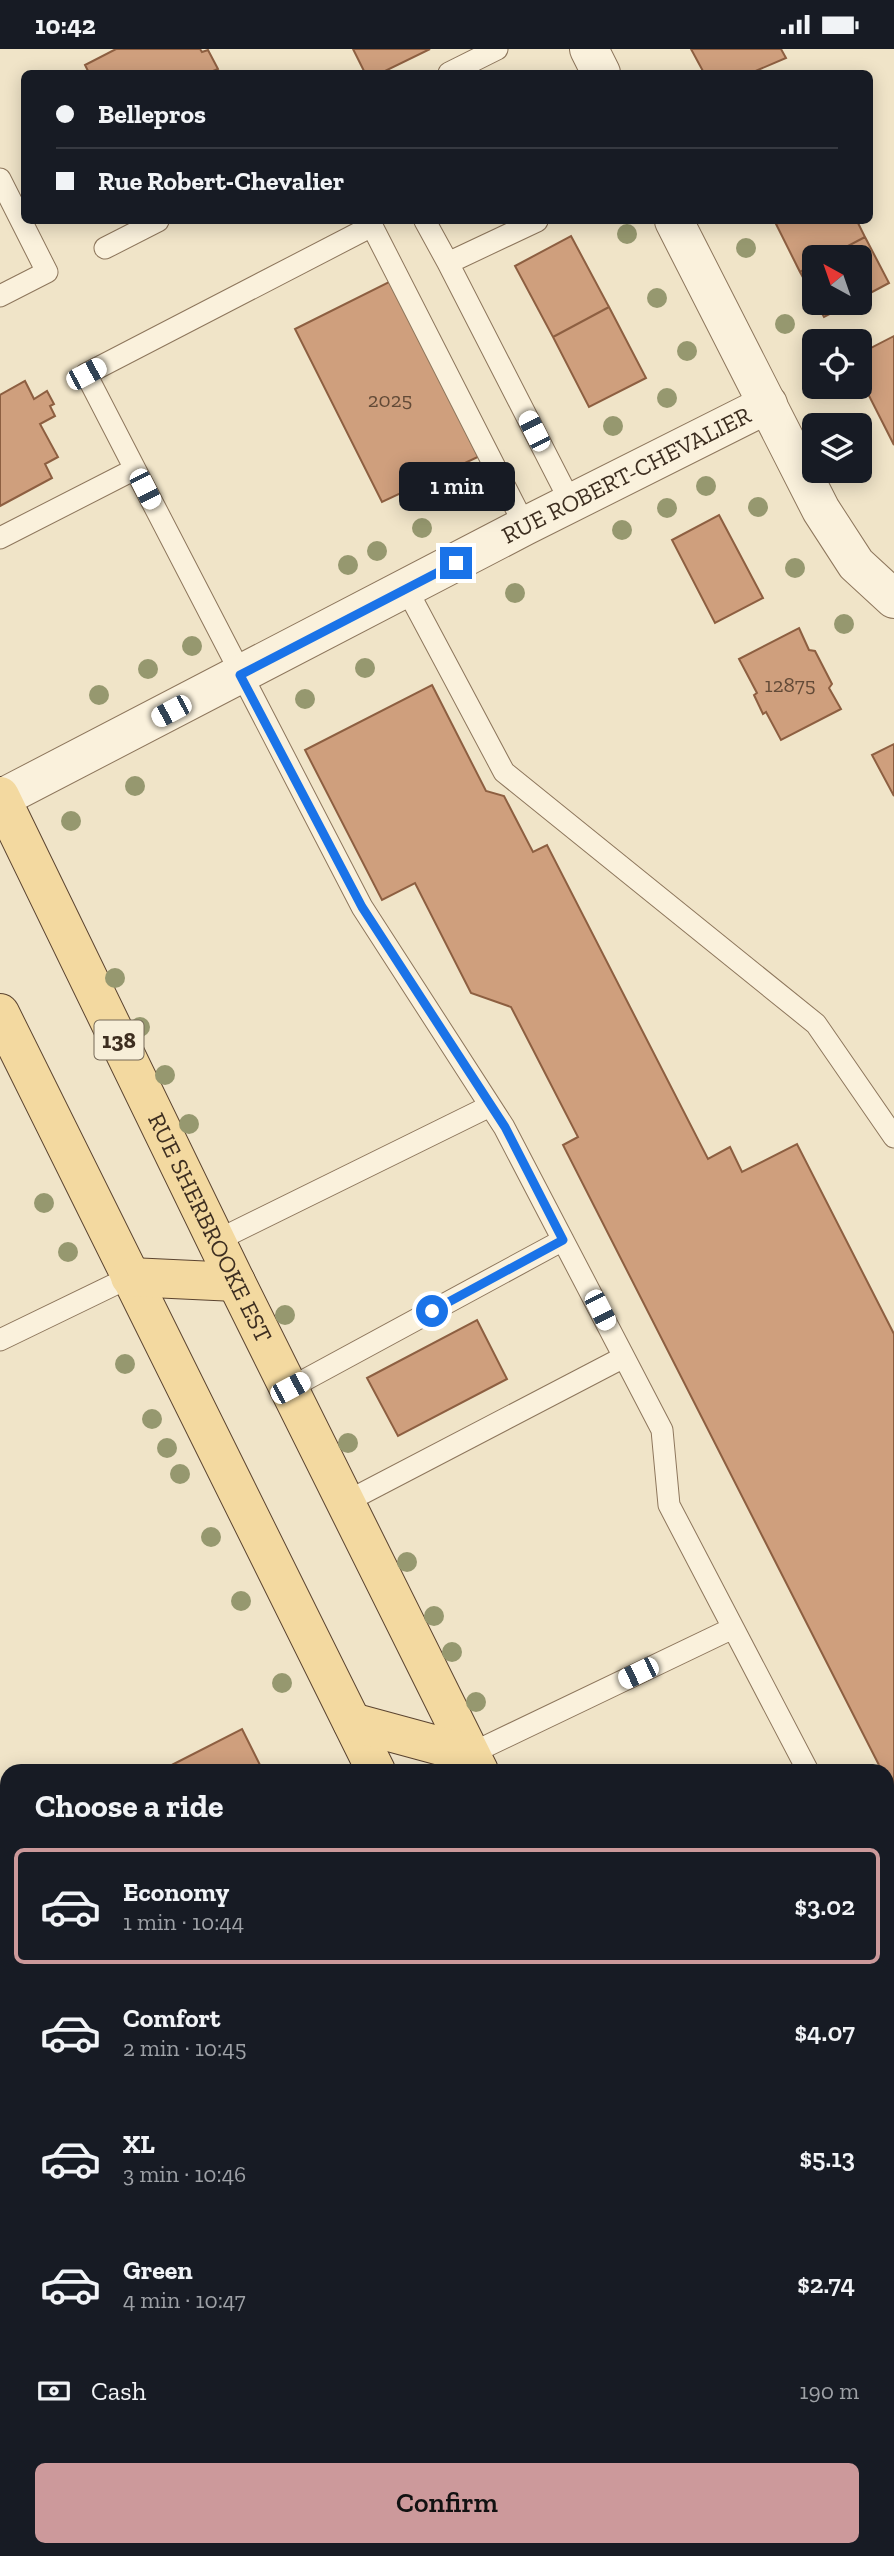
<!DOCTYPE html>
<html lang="en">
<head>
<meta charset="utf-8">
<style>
  body { margin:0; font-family:"Zilla Slab",serif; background:#242831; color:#f1f3f6; height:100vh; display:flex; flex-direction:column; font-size:26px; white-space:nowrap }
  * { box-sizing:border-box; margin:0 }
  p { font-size:23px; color:#9ea1a6 }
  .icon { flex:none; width:38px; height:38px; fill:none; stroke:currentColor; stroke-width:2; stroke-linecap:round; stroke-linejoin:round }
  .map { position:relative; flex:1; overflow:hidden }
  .details { position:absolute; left:0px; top:1715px; width:894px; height:793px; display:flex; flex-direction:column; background:#171b24; border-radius:21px 21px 0 0; box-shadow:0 4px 18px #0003 }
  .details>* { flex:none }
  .top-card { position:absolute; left:21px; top:21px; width:852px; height:154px; border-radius:10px; box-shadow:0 4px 18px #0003; display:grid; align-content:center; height:154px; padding:0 35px; background:#171b24 }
  .needle { width:46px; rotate:320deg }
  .fabs { position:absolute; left:802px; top:196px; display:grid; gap:14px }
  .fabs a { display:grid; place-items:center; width:70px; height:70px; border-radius:10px; background:#171b24; box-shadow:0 4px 18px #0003; font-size:35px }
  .end { position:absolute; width:32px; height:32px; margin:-16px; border:9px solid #1a73e8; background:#fff; box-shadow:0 0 0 4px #fff }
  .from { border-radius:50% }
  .bubble { position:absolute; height:49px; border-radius:10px; background:#171b24; box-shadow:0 4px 18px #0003; font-size:23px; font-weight:600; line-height:49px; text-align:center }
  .car { position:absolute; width:21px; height:42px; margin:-21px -10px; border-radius:9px; box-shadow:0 0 5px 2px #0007; background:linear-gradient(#fff 24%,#345 0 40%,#fff 0 76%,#345 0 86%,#fff 0) }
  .top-card b { display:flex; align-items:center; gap:24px; height:66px; font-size:26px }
  .top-card b+b { border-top:2px solid #363941 }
  .top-card i { width:18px; height:18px; background:#f1f3f6 }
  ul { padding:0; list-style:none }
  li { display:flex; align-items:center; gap:21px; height:116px; margin:0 14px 10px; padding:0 21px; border:4px solid transparent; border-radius:10px }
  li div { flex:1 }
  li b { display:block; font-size:26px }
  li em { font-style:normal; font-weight:600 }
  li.current { border-color:#cc999b }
  li>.icon { width:63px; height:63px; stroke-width:1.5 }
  h2 { padding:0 35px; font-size:32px; line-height:84px }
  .pay { display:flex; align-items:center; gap:18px; height:77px; padding:0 35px; font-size:26px }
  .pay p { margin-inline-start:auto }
  .primary-button { display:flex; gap:14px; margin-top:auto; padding:14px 35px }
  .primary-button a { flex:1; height:80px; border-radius:10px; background:#cc999b; color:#111; font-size:28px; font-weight:600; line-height:80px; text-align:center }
  .status { display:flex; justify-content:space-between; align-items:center; height:49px; padding:0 35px; background:#171b24; direction:ltr }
  .status svg { height:19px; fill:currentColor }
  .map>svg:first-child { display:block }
  .building { fill:#cf9f7d; stroke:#8d5f41; stroke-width:2 }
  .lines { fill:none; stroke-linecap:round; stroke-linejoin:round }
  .service-casing { stroke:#8d765c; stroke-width:23 }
  .minor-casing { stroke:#8d765c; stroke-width:40 }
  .tertiary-casing { stroke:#8d765c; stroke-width:40 }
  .primary-casing { stroke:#5b4430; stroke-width:40 }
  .service { stroke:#faf1dc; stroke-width:21 }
  .minor { stroke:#faf1dc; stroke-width:38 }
  .tertiary { stroke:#faf1dc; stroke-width:38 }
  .primary { stroke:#f3d9a0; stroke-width:38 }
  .tree { fill:#96986f }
  .route { stroke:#1a73e8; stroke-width:9 }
  .labels { text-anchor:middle; stroke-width:5; stroke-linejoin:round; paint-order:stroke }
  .number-label { font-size:21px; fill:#624a37 }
  .shield { fill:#f7eed8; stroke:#756857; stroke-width:2 }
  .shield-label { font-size:23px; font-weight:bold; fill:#3d2e20 }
  .street-label { font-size:24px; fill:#3d2e20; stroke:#f7eed8 }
</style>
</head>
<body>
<div class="status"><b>10:42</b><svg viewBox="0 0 49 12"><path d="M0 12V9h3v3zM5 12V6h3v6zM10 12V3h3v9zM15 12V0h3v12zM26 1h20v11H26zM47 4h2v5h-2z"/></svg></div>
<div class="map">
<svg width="894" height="2507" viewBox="0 0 894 2507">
  <rect width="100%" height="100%" fill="#f0e4c8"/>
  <path class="building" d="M 116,0 L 200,0 L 202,3 L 208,1 L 218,20 L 208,24 L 89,24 L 85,16 Z
    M 353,0 L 430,0 L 381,24 L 365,24 Z
    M 691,0 L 781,0 L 786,9 L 751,24 L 704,24 Z
    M 783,172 L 857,172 L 865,188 L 827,208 L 814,208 L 814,215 L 800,223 L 776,175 Z
    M 571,187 L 609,258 L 553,288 L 515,217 Z
    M 865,188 L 889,234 L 859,250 L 859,208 L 827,208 Z
    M 814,215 L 814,249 L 800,223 Z
    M 393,231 L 482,406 L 382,453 L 295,280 Z
    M 816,254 L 851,254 L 824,268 Z
    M 609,258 L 646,329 L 589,358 L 553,288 Z
    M 894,287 L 894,396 L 859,327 L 859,305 Z
    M 25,332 L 34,350 L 47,342 L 54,355 L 50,357 L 55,367 L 40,375 L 58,408 L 45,415 L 52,429 L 0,457 L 0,346 Z
    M 719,466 L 763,549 L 715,574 L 672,491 Z
    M 799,579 L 809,601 L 815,602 L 832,635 L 829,639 L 841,660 L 781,691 L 766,663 L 763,665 L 754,646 L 757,644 L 739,610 Z
    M 432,636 L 486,742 L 504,747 L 533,803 L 547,796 L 708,1110 L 730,1098 L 742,1123 L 797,1095 L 894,1285 L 894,1745 L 887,1732 L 887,1722 L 882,1722 L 563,1096 L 578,1088 L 511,958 L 471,944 L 415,834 L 382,851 L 305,701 Z
    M 894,695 L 894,747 L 872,706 Z
    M 477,1271 L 507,1330 L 398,1387 L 367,1329 Z
    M 242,1680 L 263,1722 L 160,1722 Z"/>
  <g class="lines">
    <defs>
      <path id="service" d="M 449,24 L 497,0
        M 0,130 L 47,223 L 0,247
        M 425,172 L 448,214
        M 537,172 L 448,214 L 571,454
        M 105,199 L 158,172
        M 135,420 L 86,325 L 372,177 L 525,477
        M 0,489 L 135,420 L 362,858 L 504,1078 L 624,1308 L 662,1381 L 669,1456 L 808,1722
        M 406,539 L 504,723 L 816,975 L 894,1088
        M 216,1192 L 490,1057
        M 0,1291 L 130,1228
        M 290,1339 L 563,1191
        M 346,1453 L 624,1308
        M 470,1705 L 733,1579
        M 887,1826 L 894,1823
        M 887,1873 L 894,1886
        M 23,2507 L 35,2501"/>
      <g id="minor">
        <path d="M 589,0 L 601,24"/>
        <path d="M 674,172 L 821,461 L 856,515 L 894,550"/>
        <path id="s1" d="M 0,750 L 525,477 L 768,355"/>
      </g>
      <path id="tertiary" d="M 887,2190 L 894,2186
        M 887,2272 L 894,2269
        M 276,2507 L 288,2501
        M 444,2507 L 456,2501"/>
      <g id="primary">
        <path id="s2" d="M 0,747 L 236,1233 L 479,1722"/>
        <path d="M 0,964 L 376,1722"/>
        <path d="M 130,1228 L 236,1233"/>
        <path d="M 352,1673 L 470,1705"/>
        <path d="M 763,2501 L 766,2507"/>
        <path d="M 868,2501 L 872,2507"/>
      </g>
    </defs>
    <use href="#service" class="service-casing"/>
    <use href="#minor" class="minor-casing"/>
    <use href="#tertiary" class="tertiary-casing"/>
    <use href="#primary" class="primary-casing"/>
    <use href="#service" class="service"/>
    <use href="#minor" class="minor"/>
    <use href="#tertiary" class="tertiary"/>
    <use href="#primary" class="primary"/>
  </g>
  <g class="tree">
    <circle cx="627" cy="185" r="10"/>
    <circle cx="746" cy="199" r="10"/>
    <circle cx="657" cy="249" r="10"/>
    <circle cx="785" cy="275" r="10"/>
    <circle cx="687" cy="302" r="10"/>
    <circle cx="667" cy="349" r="10"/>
    <circle cx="613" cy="377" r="10"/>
    <circle cx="706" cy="437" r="10"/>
    <circle cx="478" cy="446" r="10"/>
    <circle cx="758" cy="458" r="10"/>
    <circle cx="667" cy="459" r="10"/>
    <circle cx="422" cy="479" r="10"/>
    <circle cx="622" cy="481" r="10"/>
    <circle cx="377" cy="502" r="10"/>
    <circle cx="348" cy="516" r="10"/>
    <circle cx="795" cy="519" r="10"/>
    <circle cx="515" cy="544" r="10"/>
    <circle cx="844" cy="575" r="10"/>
    <circle cx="192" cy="597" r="10"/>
    <circle cx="365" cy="619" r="10"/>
    <circle cx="148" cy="620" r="10"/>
    <circle cx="99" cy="646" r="10"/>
    <circle cx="305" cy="650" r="10"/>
    <circle cx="135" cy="737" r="10"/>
    <circle cx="71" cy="772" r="10"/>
    <circle cx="115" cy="929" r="10"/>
    <circle cx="140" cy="978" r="10"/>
    <circle cx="165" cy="1026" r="10"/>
    <circle cx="189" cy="1075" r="10"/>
    <circle cx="44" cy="1154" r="10"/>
    <circle cx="68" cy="1203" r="10"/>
    <circle cx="285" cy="1266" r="10"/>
    <circle cx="125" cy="1315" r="10"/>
    <circle cx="152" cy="1370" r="10"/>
    <circle cx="348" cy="1394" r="10"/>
    <circle cx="167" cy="1399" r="10"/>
    <circle cx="180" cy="1425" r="10"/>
    <circle cx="211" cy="1488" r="10"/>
    <circle cx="407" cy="1513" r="10"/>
    <circle cx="241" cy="1552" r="10"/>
    <circle cx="434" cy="1567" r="10"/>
    <circle cx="452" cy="1603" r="10"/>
    <circle cx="282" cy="1634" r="10"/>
    <circle cx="476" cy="1653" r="10"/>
  </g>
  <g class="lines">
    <path class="route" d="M 432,1262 L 563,1191 L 505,1078 L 362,858 L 240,626 L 456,514"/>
  </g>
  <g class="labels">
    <g class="number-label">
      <text x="390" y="358">2025</text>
      <text x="790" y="643">12875</text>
    </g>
    <rect class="shield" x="94.5" y="971.5" width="49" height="39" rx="5"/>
    <g class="shield-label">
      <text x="119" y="999">138</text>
    </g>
    <g class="street-label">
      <text dy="8" stroke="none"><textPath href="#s1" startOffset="705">RUE ROBERT-CHEVALIER</textPath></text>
      <text dy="8" stroke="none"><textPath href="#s2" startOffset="480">RUE SHERBROOKE EST</textPath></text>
    </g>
  </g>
</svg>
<div class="fabs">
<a><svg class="needle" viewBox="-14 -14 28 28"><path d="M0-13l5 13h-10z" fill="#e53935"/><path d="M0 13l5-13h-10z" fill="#9ea1a6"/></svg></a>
<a><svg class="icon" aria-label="locate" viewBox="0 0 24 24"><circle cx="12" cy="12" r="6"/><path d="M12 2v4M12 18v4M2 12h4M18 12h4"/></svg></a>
<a><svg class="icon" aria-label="layers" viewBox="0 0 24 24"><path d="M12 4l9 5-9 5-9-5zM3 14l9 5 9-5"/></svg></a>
</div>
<i class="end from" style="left:432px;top:1262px"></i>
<i class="end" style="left:456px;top:514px"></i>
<div class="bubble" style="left:399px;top:413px;width:116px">1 min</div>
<i class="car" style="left:86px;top:325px;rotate:62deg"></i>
<i class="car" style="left:534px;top:382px;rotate:333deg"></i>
<i class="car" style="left:145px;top:440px;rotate:153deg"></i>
<i class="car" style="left:171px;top:662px;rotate:242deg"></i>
<i class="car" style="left:600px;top:1261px;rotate:153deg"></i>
<i class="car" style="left:290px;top:1339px;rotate:62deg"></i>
<i class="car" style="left:638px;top:1624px;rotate:244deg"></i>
<div class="top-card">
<b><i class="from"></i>Bellepros</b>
<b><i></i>Rue Robert-Chevalier</b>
</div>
<section class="details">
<h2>Choose a ride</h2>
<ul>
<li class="current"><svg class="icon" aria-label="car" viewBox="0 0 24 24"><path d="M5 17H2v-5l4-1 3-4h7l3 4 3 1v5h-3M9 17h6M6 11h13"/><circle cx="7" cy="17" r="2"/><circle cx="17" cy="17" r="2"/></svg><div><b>Economy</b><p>1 min · 10:44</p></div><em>$3.02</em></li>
<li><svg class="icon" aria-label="car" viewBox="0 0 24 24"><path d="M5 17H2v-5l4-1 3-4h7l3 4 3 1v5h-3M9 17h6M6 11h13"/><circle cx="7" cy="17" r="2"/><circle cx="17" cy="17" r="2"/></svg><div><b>Comfort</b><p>2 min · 10:45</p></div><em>$4.07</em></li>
<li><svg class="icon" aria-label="car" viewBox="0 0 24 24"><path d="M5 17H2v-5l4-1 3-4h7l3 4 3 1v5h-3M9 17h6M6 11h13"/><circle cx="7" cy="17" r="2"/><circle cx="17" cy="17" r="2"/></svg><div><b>XL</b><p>3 min · 10:46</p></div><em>$5.13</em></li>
<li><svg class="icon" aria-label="car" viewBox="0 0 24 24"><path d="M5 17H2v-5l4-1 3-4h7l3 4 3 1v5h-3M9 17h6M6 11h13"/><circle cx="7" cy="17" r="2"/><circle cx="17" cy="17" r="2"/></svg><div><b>Green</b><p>4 min · 10:47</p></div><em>$2.74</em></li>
</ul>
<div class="pay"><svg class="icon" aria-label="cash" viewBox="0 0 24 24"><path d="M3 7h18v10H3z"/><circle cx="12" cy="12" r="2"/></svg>Cash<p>190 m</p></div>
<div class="primary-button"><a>Confirm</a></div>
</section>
</div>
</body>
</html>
